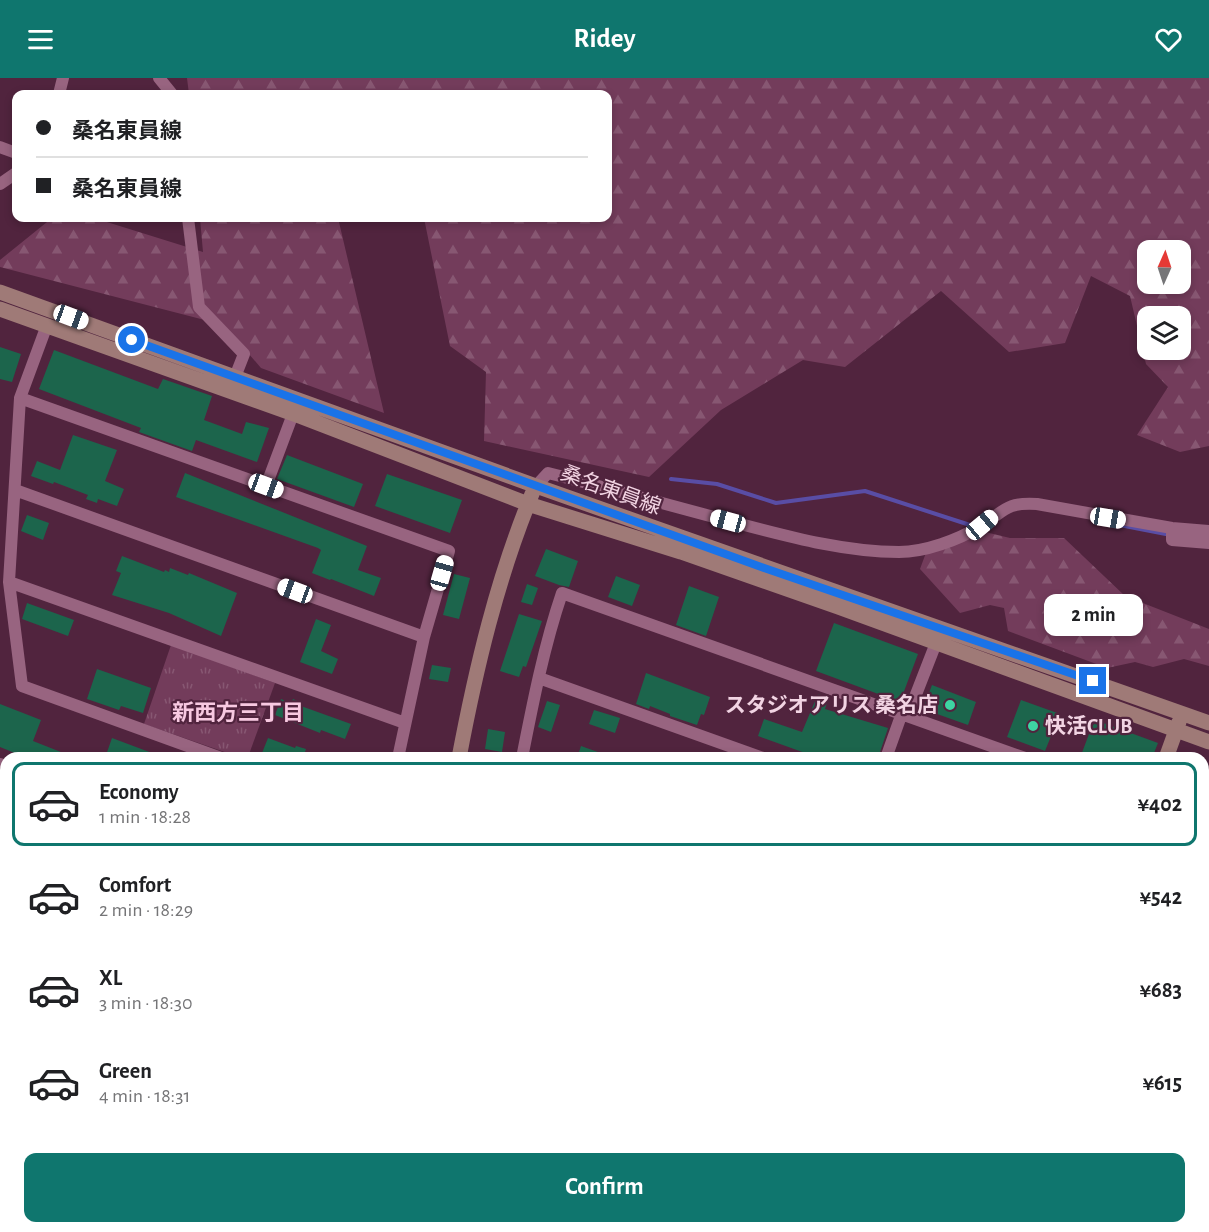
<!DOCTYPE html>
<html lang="en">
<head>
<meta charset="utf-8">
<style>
  body { margin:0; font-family:"Alegreya Sans","Noto Sans JP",sans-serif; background:#f6f6f6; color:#202124; height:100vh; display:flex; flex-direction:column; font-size:22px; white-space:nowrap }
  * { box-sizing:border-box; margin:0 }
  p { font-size:20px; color:#757577 }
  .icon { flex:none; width:33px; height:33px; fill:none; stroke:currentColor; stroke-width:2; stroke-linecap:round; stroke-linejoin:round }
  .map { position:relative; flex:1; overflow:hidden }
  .drawer { position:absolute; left:0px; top:674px; width:1209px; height:482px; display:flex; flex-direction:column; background:#fff; border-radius:18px 18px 0 0; box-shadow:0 3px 9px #0003 }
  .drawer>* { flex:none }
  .top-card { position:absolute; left:12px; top:12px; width:600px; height:132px; border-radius:12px; box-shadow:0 3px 9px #0003; display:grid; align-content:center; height:132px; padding:0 24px; background:#fff }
  .needle { width:39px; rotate:3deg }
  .buttons { position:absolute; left:1137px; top:162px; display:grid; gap:12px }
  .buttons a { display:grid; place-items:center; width:54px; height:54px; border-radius:12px; background:#fff; box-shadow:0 3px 9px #0003; font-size:30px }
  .end { position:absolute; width:27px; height:27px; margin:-14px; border:8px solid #1a73e8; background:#fff; box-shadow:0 0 0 3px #fff }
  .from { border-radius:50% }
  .bubble { position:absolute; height:42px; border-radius:12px; background:#fff; box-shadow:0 3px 9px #0003; font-size:20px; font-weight:700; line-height:42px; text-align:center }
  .car { position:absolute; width:18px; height:36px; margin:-18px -9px; border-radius:8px; box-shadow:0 0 4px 2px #0007; background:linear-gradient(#fff 24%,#345 0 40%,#fff 0 76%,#345 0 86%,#fff 0) }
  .top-card b { display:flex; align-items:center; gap:21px; height:57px; font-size:22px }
  .top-card b+b { border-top:2px solid #e0e0e0 }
  .top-card i { width:15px; height:15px; background:#202124 }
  ul { padding:10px 0 0; list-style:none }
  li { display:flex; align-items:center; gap:18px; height:84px; margin:0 12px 9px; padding:0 12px; border:3px solid transparent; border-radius:12px }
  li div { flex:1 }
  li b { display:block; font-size:22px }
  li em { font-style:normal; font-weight:700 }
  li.on { border-color:#0f766e }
  li>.icon { width:54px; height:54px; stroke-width:1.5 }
  .primary-button { display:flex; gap:12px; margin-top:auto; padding:12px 24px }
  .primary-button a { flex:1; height:69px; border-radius:12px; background:#0f766e; color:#fff; font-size:24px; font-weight:700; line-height:69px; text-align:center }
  header { display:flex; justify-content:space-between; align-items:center; height:78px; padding:0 24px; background:#0f766e; color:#fff; font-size:27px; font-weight:700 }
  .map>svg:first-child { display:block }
  .grass { fill:url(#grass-tufts) }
  .forest { fill:url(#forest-firs); fill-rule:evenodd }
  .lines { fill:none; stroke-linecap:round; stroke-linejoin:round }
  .stream { stroke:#594da5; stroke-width:4 }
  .building { fill:#1c654c }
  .street { stroke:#986480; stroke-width:12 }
  .secondary { stroke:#9f7a77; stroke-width:15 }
  .route { stroke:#1a73e8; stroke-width:8 }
  .poi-dot { fill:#3ed4a3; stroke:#51243e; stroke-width:2 }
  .labels { text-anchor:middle; stroke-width:4.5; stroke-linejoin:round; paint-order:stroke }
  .street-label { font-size:21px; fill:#f2d4e3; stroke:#51243e }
  .poi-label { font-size:21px; font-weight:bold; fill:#f2d4e3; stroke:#51243e; text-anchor:end }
  .neighbourhood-label { font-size:22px; font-weight:bold; fill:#f8c9e1; stroke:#51243e }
</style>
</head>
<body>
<header><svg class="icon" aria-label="menu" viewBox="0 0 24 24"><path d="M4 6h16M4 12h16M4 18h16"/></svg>Ridey<svg class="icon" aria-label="heart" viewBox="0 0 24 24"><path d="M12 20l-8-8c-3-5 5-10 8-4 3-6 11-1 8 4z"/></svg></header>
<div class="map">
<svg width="1209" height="1154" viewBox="0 0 1209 1154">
  <defs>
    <pattern id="grass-tufts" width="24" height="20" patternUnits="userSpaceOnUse" patternTransform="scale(1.5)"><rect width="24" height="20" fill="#733c5b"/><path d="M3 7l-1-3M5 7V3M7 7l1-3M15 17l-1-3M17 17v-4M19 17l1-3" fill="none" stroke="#875772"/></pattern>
    <pattern id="forest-firs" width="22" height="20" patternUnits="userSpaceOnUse" patternTransform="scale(1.5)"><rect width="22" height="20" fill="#733c5b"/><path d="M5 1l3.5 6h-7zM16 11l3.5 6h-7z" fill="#875772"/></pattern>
  </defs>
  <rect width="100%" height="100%" fill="#51243e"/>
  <path class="grass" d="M 171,567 L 275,605 L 248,679 L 239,679 L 144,646 Z"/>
  <path class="forest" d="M 187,0 L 1209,0 L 1209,368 L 1180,374 L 1137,357 L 1168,309 L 1146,286 L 1130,218 L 1091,198 L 1065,265 L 1009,274 L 941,213 L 845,289 L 803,282 L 721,332 L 649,399 L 484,363 L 486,294 L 450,268 L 424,140 L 608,140 L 608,16 L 189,16 ZM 1180,172 L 1180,206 L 1148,206 L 1148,172 ZM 1148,238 L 1180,238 L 1180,272 L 1148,272 Z
    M 52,140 L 94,140 L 203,174 L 200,140 L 338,140 L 384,335 L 261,290 L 224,247 L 0,189 L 0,182 Z
    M 985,454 L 1010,460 L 1064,460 L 1125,518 L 1209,551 L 1209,588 L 1184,581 L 1153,589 L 1135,584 L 1107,590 L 1008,553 L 1004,530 L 990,527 L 960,535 L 920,491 L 927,472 Z
    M 0,825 L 6,832 L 6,979 L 0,993 Z"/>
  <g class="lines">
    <path class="stream" d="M 671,401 L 717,406 L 776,425 L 865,413 L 973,448
      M 1104,444 L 1171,457"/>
  </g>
  <path class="building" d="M 0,269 L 21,276 L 12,304 L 0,301 Z
    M 54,272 L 158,311 L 163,301 L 212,318 L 204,342 L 242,356 L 246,344 L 269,350 L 257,384 L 196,362 L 192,373 L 139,354 L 141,350 L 39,311 Z
    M 73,357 L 117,372 L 105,403 L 124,411 L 117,428 L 98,421 L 97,425 L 86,421 L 88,417 L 54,404 L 53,406 L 31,398 L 37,383 L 60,392 Z
    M 287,377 L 363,406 L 354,429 L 277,401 Z
    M 185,395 L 367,468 L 358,492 L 381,500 L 374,518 L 331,501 L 330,502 L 312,495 L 321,472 L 318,470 L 176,419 Z
    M 387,396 L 462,422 L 450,455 L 375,428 Z
    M 27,437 L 49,445 L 43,462 L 21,453 Z
    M 546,471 L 578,483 L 569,509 L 559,507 L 535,498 Z
    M 122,478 L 164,494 L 165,492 L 169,494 L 170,490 L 188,497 L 189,495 L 237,515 L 221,558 L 169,535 L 112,517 L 121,495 L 116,493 Z
    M 454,496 L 470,500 L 459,541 L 443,537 Z
    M 616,498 L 640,507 L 632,528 L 608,519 Z
    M 527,506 L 538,510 L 532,527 L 521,524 Z
    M 689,508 L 719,519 L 706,558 L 676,547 Z
    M 27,525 L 74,542 L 68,558 L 22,541 Z
    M 519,536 L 542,543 L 526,589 L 523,588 L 519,599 L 500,593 Z
    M 316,541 L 331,547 L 321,573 L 338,581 L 332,596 L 300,584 Z
    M 834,545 L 918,576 L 900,624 L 816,593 Z
    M 432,587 L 451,590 L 448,604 L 429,601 Z
    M 97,591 L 151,610 L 143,635 L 121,628 L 119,632 L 87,621 Z
    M 646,595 L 710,619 L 704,637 L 701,636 L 697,647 L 670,638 L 670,636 L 650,628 L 649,631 L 636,626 Z
    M 932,607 L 976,624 L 968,647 L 923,631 Z
    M 818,616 L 829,619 L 825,631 L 888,650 L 878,680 L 819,680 L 758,658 L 764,641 L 802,654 Z
    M 281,621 L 291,625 L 293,621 L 302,625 L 301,628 L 351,646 L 345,661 L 321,652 L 320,655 L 275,637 Z
    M 1021,622 L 1060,636 L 1045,673 L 1007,659 Z
    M 547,623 L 560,627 L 551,654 L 538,649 Z
    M 0,626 L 41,642 L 33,663 L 76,680 L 27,680 L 0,669 Z
    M 594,632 L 620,640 L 615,655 L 589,646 Z
    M 1098,643 L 1158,665 L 1152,680 L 1080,680 L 1092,648 Z
    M 488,651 L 505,654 L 502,674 L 485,671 Z
    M 112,660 L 160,678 L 160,680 L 105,680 Z
    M 268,660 L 295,670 L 296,668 L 306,671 L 305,674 L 317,680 L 260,680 Z
    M 581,668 L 609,678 L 609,680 L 577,680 Z"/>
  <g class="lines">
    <path class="street" d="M 159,0 L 172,16
      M 59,16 L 63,0
      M 0,69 L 16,75
      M 0,106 L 16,95
      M 188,140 L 199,229 L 244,276 L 235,299
      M 47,247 L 20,320 L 9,504 L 22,608 L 221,680
      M 20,320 L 449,473 L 424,559 L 398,680
      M 266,408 L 293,336
      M 536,408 L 548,395 C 608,410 668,427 729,443 C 783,457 842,474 899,474 C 925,474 958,462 981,448 C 1005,433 1005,424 1037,426 L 1172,450 L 1209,453
      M 15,412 L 424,559
      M 1172,450 L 1172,462 L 1209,465
      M 9,504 L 405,645
      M 539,600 L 763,680
      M 908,637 L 936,565
      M 522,680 C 533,624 544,568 562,515 L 1025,680
      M 886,680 L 902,635
      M 0,686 L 6,688
      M 1203,743 L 1209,745
      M 0,772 L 6,774
      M 0,805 L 6,811
      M 1203,838 L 1209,840
      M 0,1034 L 6,1022
      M 0,1051 L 6,1054
      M 0,1125 L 6,1127
      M 67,1149 L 81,1154
      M 275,1149 L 289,1154
      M 477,1149 L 491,1154
      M 815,1149 L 829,1154
      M 302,1154 L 303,1149
      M 425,1154 L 426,1149
      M 759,1154 L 760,1149
      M 1020,1154 L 1021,1149"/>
    <path class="secondary" d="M 0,214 L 536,408 L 1209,645
      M 0,231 L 302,339 L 528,426 L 681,474 L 838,529 L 1209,664
      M 459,680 C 476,590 497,501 532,416
      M 1166,680 L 1179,644
      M 1203,931 L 1209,933
      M 646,1149 L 660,1154
      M 364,1154 L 365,1149
      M 1083,1154 L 1085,1149"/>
  </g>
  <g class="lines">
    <path class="route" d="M 132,262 L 767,491 L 1093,603"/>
  </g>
  <g class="poi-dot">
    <circle cx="950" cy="627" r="6"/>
    <circle cx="1033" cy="648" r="6"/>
  </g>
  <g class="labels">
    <g class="street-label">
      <text transform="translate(611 412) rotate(20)" y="7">桑名東員線</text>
    </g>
    <g class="poi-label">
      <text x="938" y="634">スタジオアリス 桑名店</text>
      <text x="1045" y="655" text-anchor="start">快活CLUB</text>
    </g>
    <g class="neighbourhood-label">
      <text x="238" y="642">新西方三丁目</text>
    </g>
  </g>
</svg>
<div class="buttons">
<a><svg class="needle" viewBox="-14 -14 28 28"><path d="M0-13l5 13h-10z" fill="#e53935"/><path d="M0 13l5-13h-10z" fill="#757577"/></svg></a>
<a><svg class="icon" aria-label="layers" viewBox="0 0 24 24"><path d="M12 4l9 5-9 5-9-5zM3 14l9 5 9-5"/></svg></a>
</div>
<i class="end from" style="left:132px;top:262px"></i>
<i class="end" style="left:1093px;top:603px"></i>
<div class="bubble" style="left:1044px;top:516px;width:99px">2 min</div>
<i class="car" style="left:71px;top:239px;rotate:110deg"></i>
<i class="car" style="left:266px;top:408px;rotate:110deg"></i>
<i class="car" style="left:1108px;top:440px;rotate:100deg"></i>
<i class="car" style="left:728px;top:443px;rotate:285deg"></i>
<i class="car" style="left:982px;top:447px;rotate:50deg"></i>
<i class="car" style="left:442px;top:495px;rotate:16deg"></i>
<i class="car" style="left:295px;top:513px;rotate:290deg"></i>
<div class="top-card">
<b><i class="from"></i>桑名東員線</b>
<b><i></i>桑名東員線</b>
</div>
<section class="drawer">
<ul>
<li class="on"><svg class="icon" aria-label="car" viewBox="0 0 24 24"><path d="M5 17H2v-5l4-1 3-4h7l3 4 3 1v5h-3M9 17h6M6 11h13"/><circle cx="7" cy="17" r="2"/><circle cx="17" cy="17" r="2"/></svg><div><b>Economy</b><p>1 min · 18:28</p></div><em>¥402</em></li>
<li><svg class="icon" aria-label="car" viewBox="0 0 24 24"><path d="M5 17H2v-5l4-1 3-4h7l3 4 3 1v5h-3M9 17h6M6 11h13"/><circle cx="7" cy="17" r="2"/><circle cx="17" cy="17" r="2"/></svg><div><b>Comfort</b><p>2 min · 18:29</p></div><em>¥542</em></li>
<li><svg class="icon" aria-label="car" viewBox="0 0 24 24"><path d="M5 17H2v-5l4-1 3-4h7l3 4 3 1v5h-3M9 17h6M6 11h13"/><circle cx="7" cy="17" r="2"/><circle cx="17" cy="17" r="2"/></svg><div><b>XL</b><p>3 min · 18:30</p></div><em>¥683</em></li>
<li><svg class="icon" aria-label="car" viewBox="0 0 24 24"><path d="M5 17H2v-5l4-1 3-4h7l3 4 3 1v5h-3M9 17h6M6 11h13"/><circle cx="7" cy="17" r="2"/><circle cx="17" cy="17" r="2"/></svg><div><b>Green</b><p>4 min · 18:31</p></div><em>¥615</em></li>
</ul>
<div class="primary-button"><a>Confirm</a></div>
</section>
</div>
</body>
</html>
